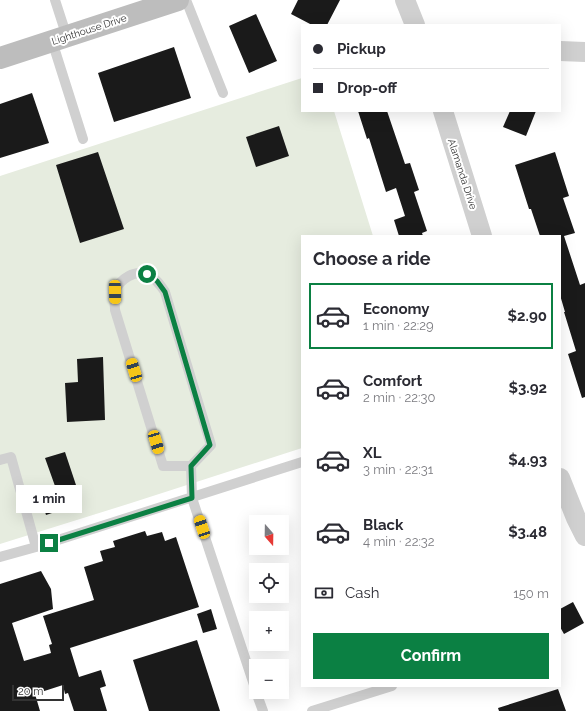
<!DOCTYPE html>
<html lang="en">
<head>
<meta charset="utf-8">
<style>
  body { margin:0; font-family:Raleway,sans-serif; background:#f2f2f3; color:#2b2b33; height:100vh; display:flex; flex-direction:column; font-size:15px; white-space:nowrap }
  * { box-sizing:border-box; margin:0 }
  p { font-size:13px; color:#7c7c81 }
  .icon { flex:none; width:22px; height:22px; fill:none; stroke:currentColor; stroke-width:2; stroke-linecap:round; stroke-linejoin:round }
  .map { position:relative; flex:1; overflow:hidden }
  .sheet { position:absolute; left:301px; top:235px; width:260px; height:452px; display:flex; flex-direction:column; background:#fff; border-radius:0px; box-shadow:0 4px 16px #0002 }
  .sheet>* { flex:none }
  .hud { position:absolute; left:301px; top:24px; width:260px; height:88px; border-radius:0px; box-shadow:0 4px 16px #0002; display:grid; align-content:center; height:88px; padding:0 12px; background:#fff }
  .needle { width:26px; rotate:160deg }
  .buttons { position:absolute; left:249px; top:515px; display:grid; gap:8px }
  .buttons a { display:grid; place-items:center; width:40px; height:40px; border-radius:0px; background:#fff; box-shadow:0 4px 16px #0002; font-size:20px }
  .scale { position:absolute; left:12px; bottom:10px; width:52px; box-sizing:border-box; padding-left:4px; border:2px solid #333; border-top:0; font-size:11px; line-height:14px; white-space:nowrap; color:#333; -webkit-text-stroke:3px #fff; paint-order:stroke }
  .end { position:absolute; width:18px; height:18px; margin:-9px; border:5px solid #0b8043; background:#fff; box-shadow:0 0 0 2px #fff }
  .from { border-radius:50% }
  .bubble { position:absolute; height:28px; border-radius:0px; background:#fff; box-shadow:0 4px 16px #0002; font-size:13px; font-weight:700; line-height:28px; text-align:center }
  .car { position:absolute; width:12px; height:24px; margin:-12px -6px; border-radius:5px; box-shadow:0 0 3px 1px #0007; background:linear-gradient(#f5c518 24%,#345 0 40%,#f5c518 0 76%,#345 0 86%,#f5c518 0) }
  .hud b { display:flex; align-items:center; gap:14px; height:38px; font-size:15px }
  .hud b+b { border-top:1px solid #e1e1e2 }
  .hud i { width:10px; height:10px; background:#2b2b33 }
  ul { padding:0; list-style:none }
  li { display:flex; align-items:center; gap:12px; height:66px; margin:0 8px 6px; padding:0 4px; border:2px solid transparent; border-radius:0px }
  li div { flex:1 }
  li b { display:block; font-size:15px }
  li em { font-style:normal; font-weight:700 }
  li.on { border-color:#0b8043 }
  li>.icon { width:36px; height:36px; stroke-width:1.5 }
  h2 { padding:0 12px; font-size:18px; line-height:48px }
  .pay { display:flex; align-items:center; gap:10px; height:44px; padding:0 12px; font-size:15px }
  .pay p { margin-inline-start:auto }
  .cta { display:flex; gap:8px; margin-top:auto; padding:8px 12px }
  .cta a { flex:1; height:46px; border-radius:0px; background:#0b8043; color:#fff; font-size:16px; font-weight:700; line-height:46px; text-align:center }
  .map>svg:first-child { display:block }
  .green { fill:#e6ecdf }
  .building { fill:#1a1a1a }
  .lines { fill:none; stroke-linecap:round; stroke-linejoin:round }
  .lane { stroke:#d0d0d0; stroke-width:10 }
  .street { stroke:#d0d0d0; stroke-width:20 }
  .secondary { stroke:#bdbdbd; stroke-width:22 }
  .route { stroke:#0b8043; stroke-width:5 }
  .labels { text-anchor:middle; stroke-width:4; stroke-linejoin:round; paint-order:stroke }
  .street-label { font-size:10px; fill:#333; stroke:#fff }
</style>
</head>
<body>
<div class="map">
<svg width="585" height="711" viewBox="0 0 585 711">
  <rect width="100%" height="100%" fill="#fff"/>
  <path class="green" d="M 302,78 L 302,111 L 334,111 L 373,236 L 302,236 L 302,448 L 128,504 L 0,544 L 0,176 Z"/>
  <path class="building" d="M 298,0 L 340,0 L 327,25 L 312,25 L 291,14 Z
    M 256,14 L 277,61 L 249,73 L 229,26 Z
    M 174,47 L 191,98 L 114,122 L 98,73 Z
    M 32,93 L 49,143 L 0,158 L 0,104 Z
    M 358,111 L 387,111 L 405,164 L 410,163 L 419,190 L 414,192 L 427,231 L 422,233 L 423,236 L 399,236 L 394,220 L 405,216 L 396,188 L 386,192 L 369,138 L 367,139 Z
    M 510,111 L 536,111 L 526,136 L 503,127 Z
    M 279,126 L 289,156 L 256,167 L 246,137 Z
    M 98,152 L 124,229 L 80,243 L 56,165 Z
    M 555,152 L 569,196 L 563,198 L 575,233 L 564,236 L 580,285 L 585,283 L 585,397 L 582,398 L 568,354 L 576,351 L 564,312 L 565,312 L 560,295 L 560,236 L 540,236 L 531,209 L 529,209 L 515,165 Z
    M 103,357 L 105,420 L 67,422 L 65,383 L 78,382 L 77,359 Z
    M 65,452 L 82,503 L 46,515 L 39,492 L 55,486 L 45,458 Z
    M 145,531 L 147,536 L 162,532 L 165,541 L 176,537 L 199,607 L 70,648 L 79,677 L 101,670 L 106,686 L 100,688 L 107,711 L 74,711 L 68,693 L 65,694 L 63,685 L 35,694 L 40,711 L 0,711 L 0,584 L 41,571 L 51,589 L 53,609 L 12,623 L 24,661 L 51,653 L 49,645 L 52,644 L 43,616 L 94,600 L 84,567 L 103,561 L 100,551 L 115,547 L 113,541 Z
    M 573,602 L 584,623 L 564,634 L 560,627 L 560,609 Z
    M 211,609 L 217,629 L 203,633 L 197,614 Z
    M 197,640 L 220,711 L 149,711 L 133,660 Z
    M 558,689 L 566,711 L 499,711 L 498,708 Z"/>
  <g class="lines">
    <path class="lane" d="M 55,0 L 67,37
      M 186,0 L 223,93
      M 52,41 L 83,139
      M 0,460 L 11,457 L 36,547
      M 191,466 L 163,466 L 115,310 C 115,304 113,296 115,291 C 120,279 135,269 148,275 C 156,278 161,286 165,292 L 211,445 L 191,466 L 192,498 L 256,691
      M 0,557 L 36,547 L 302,462
      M 256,692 L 263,711
      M 312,711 L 392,686"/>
    <path class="street" d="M 405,0 L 415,25
      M 560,51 L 585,52
      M 443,111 L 482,236
      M 560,478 L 576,518 L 585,536"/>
    <path class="secondary" d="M 0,58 L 178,0"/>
  </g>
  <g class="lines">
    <path class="route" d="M 49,543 L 192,498 L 191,466 L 210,445 L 165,292 L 157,281 L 147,274"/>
  </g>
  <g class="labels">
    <g class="street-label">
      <text transform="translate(89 29) rotate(-18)" y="4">Lighthouse Drive</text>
      <text transform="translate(463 174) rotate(72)" y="4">Alamanda Drive</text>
    </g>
  </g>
</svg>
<div class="buttons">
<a><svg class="needle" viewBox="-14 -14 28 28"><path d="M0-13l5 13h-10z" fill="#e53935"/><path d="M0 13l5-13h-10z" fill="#7c7c81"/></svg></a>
<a><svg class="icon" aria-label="locate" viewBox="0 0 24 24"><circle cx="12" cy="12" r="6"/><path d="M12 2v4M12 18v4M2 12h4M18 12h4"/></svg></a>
<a>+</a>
<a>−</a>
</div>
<div class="scale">20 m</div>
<i class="end from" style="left:147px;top:274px"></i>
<i class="end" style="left:49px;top:543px"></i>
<div class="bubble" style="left:16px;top:485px;width:66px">1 min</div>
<i class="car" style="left:115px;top:292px;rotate:179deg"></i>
<i class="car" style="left:134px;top:370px;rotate:343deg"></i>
<i class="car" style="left:156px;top:442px;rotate:163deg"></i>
<i class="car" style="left:202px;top:527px;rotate:342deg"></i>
<div class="hud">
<b><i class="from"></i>Pickup</b>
<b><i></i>Drop-off</b>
</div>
<section class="sheet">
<h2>Choose a ride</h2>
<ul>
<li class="on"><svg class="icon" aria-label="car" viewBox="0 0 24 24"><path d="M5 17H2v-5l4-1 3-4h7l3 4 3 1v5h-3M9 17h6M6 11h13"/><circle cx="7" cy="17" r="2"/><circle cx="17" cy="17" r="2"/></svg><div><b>Economy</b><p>1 min · 22:29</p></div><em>$2.90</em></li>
<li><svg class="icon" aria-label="car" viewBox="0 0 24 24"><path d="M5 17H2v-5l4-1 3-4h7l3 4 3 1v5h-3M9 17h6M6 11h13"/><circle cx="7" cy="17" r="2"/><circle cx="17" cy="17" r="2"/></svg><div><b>Comfort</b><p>2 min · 22:30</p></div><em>$3.92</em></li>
<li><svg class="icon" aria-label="car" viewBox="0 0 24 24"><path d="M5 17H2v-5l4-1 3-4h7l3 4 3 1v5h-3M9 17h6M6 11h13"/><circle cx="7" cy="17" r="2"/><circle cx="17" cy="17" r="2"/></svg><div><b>XL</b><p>3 min · 22:31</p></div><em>$4.93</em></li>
<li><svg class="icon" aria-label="car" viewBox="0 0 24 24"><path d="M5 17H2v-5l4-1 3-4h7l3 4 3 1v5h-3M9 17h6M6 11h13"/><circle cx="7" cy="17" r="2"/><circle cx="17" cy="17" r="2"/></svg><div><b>Black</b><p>4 min · 22:32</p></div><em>$3.48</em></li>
</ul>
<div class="pay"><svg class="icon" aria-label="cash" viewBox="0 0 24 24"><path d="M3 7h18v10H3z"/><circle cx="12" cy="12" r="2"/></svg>Cash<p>150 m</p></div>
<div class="cta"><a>Confirm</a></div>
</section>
</div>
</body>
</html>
